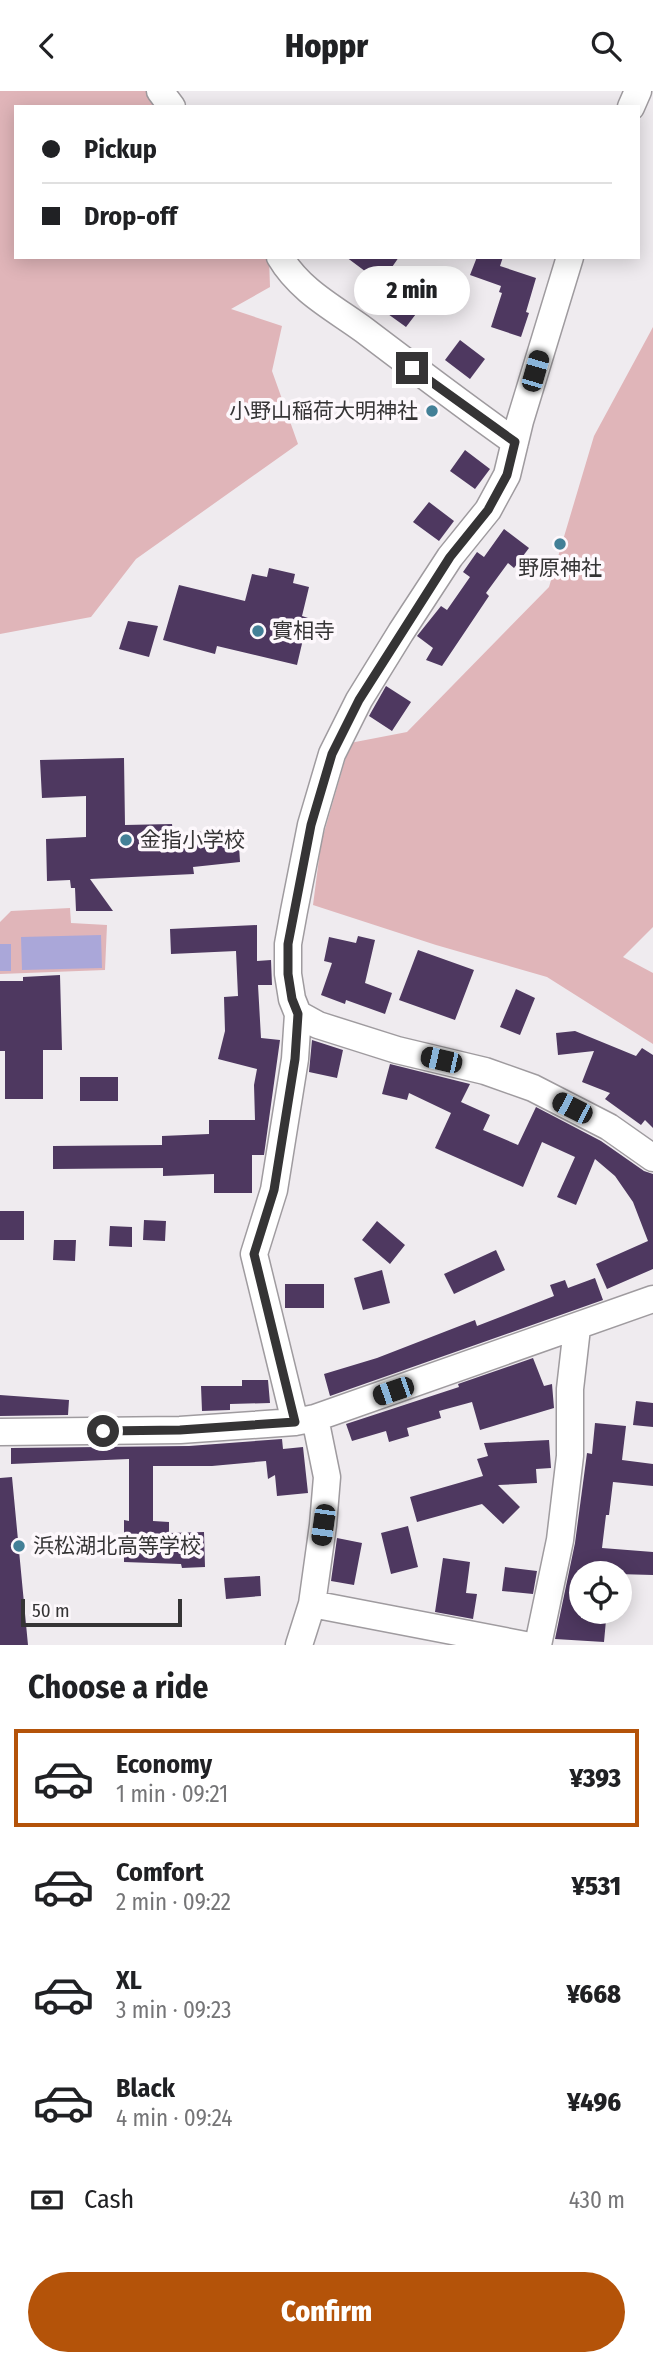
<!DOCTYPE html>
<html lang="en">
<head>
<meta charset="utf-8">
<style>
  body { margin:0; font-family:"Fira Sans Condensed","Noto Sans JP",sans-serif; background:#f2f2f2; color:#202124; height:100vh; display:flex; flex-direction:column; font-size:26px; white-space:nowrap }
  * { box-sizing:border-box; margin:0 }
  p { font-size:23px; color:#757577 }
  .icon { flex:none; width:38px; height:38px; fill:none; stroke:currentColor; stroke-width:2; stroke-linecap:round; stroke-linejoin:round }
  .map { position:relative; height:1554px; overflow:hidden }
  .sheet { display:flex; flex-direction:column; background:#fff; flex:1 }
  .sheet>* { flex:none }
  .guide { position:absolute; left:14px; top:14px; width:626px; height:154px; border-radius:0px; box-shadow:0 4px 18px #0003; display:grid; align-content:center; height:154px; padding:0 28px; background:#fff }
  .buttons { position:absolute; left:569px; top:1470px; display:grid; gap:14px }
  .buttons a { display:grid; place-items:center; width:63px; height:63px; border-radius:50%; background:#fff; box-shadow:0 4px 18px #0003; font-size:35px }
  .scale { position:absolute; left:21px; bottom:18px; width:161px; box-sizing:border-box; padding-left:7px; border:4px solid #353435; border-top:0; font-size:19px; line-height:24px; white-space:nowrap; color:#353435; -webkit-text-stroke:5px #fdf8fc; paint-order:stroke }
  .end { position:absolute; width:32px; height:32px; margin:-16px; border:9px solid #353435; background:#fff; box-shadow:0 0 0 4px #fff }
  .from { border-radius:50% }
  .bubble { position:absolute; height:49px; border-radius:24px; background:#fff; box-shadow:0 4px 18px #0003; font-size:23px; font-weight:800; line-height:49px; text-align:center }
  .car { position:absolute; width:21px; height:42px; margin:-21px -10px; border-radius:9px; box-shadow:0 0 5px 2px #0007; background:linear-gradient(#222 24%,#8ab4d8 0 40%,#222 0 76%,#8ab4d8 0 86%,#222 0) }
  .guide b { display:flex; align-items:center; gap:24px; height:66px; font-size:26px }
  .guide b+b { border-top:2px solid #e0e0e0 }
  .guide i { width:18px; height:18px; background:#202124 }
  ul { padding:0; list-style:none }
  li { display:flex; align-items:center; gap:21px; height:98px; margin:0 14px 10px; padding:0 14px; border:4px solid transparent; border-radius:0px }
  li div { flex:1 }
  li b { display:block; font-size:26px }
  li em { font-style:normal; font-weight:800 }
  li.selected { border-color:#b45309 }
  li>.icon { width:63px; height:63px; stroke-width:1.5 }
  h2 { padding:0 28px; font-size:32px; line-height:84px }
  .pay { display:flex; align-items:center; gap:18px; height:77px; padding:0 28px; font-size:26px }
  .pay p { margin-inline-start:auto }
  .action { display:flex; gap:14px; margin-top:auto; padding:14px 28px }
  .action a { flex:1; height:80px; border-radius:42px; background:#b45309; color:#fff; font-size:28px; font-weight:800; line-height:80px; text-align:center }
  header { display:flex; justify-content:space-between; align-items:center; height:91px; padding:0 28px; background:#fff; font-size:32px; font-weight:800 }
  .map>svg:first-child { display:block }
  .green { fill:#e0b5b9 }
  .water { fill:#aaa7d9 }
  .building { fill:#4e3860 }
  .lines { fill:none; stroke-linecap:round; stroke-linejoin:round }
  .street-casing { stroke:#9f9b9f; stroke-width:29 }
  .street { stroke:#fff; stroke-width:26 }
  .route { stroke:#353435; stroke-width:9 }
  .poi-dot { fill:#438097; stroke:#fdf8fc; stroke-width:2.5 }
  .labels { text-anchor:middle; stroke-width:7; stroke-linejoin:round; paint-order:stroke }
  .poi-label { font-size:21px; fill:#353435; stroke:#fdf8fc; text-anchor:start }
</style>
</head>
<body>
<header><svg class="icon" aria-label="back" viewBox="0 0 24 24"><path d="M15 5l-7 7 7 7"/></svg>Hoppr<svg class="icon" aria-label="search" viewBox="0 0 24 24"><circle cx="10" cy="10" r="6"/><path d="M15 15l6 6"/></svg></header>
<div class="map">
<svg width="653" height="1554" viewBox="0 0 653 1554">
  <rect width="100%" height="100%" fill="#efebef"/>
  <path class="green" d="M 0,0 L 157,0 L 165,16 L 16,16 L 16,166 L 269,166 L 270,196 L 231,218 L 282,235 L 272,280 L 298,353 L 136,468 L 91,526 L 0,543 Z
    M 653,236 L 653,836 L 623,866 L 653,882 L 653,953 L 547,886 L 436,854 L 313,814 L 321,752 L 350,652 L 407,641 L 549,496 L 594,345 Z
    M 70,817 L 71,832 L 107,834 L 105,879 L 0,883 L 0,831 L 11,820 Z"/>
  <path class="water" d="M 101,844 L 102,877 L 22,879 L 21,846 Z
    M 0,853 L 11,853 L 11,880 L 0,880 Z"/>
  <path class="building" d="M 346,166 L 399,166 L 381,192 Z
    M 477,166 L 503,166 L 500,175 L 536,187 L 526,221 L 529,222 L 521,246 L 491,236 L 502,202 L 499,201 L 501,195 L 470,184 Z
    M 394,200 L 419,219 L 406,236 L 381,218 Z
    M 460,249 L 485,268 L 470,288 L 445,269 Z
    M 465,359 L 490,378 L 475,398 L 450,380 Z
    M 429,411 L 454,430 L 439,450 L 413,431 Z
    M 504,438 L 529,457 L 514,477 L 508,472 L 486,502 L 489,505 L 442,575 L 426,569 L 433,557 L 417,545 L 441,515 L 447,519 L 470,486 L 463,481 L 477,461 L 484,466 Z
    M 269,477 L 295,483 L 293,492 L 309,496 L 302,525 L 308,527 L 297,574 L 217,555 L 215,563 L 163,549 L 179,494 L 245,510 L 252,483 L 267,486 Z
    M 128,530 L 158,535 L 149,566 L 119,558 Z
    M 386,595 L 411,611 L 392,640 L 369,625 Z
    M 124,667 L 125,734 L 172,733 L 173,742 L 238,739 L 240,771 L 193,776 L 194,783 L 90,788 L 113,820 L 76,820 L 75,797 L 71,797 L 70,789 L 47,790 L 46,748 L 86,746 L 86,705 L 42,707 L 40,669 Z
    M 257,834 L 257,870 L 271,869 L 272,894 L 258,894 L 261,947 L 280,949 L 264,1064 L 252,1064 L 252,1102 L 214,1102 L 214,1083 L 163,1085 L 163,1077 L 53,1078 L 53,1055 L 162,1054 L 162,1045 L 209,1043 L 209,1029 L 255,1029 L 254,994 L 257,978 L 218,968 L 225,940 L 224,906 L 238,905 L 236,860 L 171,863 L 170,838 Z
    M 358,845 L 375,849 L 365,892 L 392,902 L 385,923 L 346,909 L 345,913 L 321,904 L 332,872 L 324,870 L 329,846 L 356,852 Z
    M 418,859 L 474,879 L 455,929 L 399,909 Z
    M 60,884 L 62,959 L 43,959 L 43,1008 L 5,1008 L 5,960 L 0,960 L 0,890 L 23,890 L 23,886 Z
    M 516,898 L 535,907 L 520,944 L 500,936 Z
    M 575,940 L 636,965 L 642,957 L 653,964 L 653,1037 L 645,1029 L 641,1034 L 605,1008 L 610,1002 L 582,991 L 594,960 L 558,964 L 556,942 Z
    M 312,949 L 343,959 L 337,987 L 309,981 Z
    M 390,973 L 470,993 L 461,1011 L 490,1024 L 483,1039 L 518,1054 L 536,1016 L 601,1050 L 644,1080 L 653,1083 L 653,1178 L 607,1198 L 596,1173 L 648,1150 L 633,1111 L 615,1085 L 595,1068 L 576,1114 L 557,1106 L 575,1066 L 542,1051 L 523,1096 L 435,1057 L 451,1022 L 409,1002 L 407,1009 L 382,1003 Z
    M 80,986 L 118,986 L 118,1010 L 80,1010 Z
    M 0,1120 L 24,1120 L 24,1149 L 0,1149 Z
    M 144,1129 L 166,1130 L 165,1150 L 143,1149 Z
    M 377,1130 L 405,1154 L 390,1173 L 362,1149 Z
    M 110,1135 L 132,1136 L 132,1156 L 109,1155 Z
    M 54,1149 L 76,1149 L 75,1170 L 53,1169 Z
    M 496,1159 L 505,1179 L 454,1203 L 444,1183 Z
    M 382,1179 L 390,1212 L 363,1219 L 354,1187 Z
    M 595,1187 L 603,1209 L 330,1305 L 324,1283 L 377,1267 L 475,1229 L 477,1235 L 554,1205 L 550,1194 L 565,1189 L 568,1197 Z
    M 285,1193 L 324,1193 L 324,1217 L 285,1217 Z
    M 533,1267 L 544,1295 L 552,1293 L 554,1317 L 480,1339 L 472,1311 L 439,1320 L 441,1327 L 407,1337 L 409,1345 L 389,1351 L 386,1340 L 352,1350 L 346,1333 L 459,1296 L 458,1293 Z
    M 242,1289 L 268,1289 L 270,1312 L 230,1313 L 230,1319 L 202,1320 L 201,1295 L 242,1295 Z
    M 0,1304 L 69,1309 L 68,1324 L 0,1325 Z
    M 636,1310 L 653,1312 L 653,1336 L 633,1334 Z
    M 595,1332 L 626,1335 L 622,1369 L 653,1373 L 653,1395 L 613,1391 L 609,1424 L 606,1424 L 602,1457 L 653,1461 L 653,1484 L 581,1482 L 581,1527 L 606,1529 L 604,1551 L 555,1548 L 575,1452 L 587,1362 L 592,1363 Z
    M 282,1348 L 283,1358 L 303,1356 L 308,1402 L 277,1405 L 275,1384 L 268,1388 L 266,1370 L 212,1375 L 153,1375 L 153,1430 L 169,1431 L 169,1442 L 204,1441 L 205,1476 L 182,1477 L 181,1473 L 124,1471 L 124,1429 L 129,1430 L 129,1368 L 11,1373 L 11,1357 L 189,1355 Z
    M 549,1349 L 551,1377 L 536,1378 L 537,1392 L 498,1394 L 520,1416 L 503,1433 L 482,1413 L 417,1431 L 410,1406 L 483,1385 L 477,1368 L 488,1365 L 484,1352 Z
    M 12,1386 L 28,1554 L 0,1554 L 0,1387 Z
    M 408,1435 L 418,1476 L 391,1483 L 381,1442 Z
    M 337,1447 L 362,1452 L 354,1494 L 331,1490 Z
    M 443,1467 L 470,1471 L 466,1502 L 477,1503 L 473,1528 L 435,1521 Z
    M 505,1476 L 537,1480 L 533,1503 L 502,1500 Z
    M 260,1485 L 261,1505 L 226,1508 L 224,1487 Z"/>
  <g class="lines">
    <defs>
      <path id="street" d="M 160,0 L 172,16
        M 631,16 L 638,0
        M 280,166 C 300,200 334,217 364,239 C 414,277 464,315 515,351
        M 570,166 L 520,330 L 507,384 L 488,419 L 450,466 L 401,541 L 359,609 L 332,663 L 311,734 L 294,820 L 288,853 L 288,883 L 292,908 L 298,923 L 318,934 L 397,959 L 485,980 L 533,997 L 609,1036 L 653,1067
        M 295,1331 L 254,1163 L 274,1099 L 295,968 L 298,923
        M 0,1341 L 180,1339 L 295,1331 L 315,1327 L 653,1208
        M 312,1513 L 525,1554
        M 299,1554 L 312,1513 L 323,1434 L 327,1386 L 315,1327
        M 538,1554 L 560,1449 L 570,1365 L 570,1298 L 577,1237"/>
    </defs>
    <use href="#street" class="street-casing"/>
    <use href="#street" class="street"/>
  </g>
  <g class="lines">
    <path class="route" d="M 103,1340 L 180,1339 L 295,1331 L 254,1163 L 274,1099 L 295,968 L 298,923 L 292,908 L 288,883 L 288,853 L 311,734 L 332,663 L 359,609 L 450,466 L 488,419 L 507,384 L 515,351 L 412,277"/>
  </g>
  <g class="poi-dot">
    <circle cx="432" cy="320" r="7"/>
    <circle cx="560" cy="453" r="7"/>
    <circle cx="258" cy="540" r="7"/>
    <circle cx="126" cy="749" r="7"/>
    <circle cx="19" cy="1455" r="7"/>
  </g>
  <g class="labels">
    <g class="poi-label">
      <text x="418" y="327" text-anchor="end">小野山稲荷大明神社</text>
      <text x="560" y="484" text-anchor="middle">野原神社</text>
      <text x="272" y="547">實相寺</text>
      <text x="140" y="756">金指小学校</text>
      <text x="33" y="1462">浜松湖北高等学校</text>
    </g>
  </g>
</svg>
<div class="buttons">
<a><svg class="icon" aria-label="locate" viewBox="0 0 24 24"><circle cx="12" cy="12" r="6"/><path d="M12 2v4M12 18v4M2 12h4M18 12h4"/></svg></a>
</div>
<div class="scale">50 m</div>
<i class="end from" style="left:103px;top:1340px"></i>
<i class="end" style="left:412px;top:277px"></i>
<div class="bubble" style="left:354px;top:175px;width:116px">2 min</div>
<i class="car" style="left:535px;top:280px;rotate:16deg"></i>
<i class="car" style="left:441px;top:969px;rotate:283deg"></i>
<i class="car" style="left:572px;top:1017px;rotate:297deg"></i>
<i class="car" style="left:393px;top:1300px;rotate:251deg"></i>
<i class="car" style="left:323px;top:1434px;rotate:188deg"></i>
<div class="guide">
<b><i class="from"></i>Pickup</b>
<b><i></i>Drop-off</b>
</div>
</div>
<section class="sheet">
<h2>Choose a ride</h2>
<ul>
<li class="selected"><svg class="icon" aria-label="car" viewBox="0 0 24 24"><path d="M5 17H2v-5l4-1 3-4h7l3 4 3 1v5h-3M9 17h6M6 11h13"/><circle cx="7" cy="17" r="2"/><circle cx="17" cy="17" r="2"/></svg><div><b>Economy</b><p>1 min · 09:21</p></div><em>¥393</em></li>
<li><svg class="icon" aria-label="car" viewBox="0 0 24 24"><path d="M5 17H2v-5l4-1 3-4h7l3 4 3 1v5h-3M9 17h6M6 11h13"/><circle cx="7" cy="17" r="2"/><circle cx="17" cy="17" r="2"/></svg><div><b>Comfort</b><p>2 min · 09:22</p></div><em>¥531</em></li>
<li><svg class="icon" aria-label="car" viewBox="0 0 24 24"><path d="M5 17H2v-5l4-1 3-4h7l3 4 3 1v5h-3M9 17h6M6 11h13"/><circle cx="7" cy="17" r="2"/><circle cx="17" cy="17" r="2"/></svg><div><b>XL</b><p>3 min · 09:23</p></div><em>¥668</em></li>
<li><svg class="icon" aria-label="car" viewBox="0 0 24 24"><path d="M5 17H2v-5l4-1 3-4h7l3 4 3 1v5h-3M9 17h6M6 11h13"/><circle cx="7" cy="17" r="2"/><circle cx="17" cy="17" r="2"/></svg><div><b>Black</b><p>4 min · 09:24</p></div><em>¥496</em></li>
</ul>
<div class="pay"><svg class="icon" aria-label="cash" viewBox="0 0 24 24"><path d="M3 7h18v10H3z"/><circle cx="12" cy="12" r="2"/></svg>Cash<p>430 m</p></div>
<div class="action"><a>Confirm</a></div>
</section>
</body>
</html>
